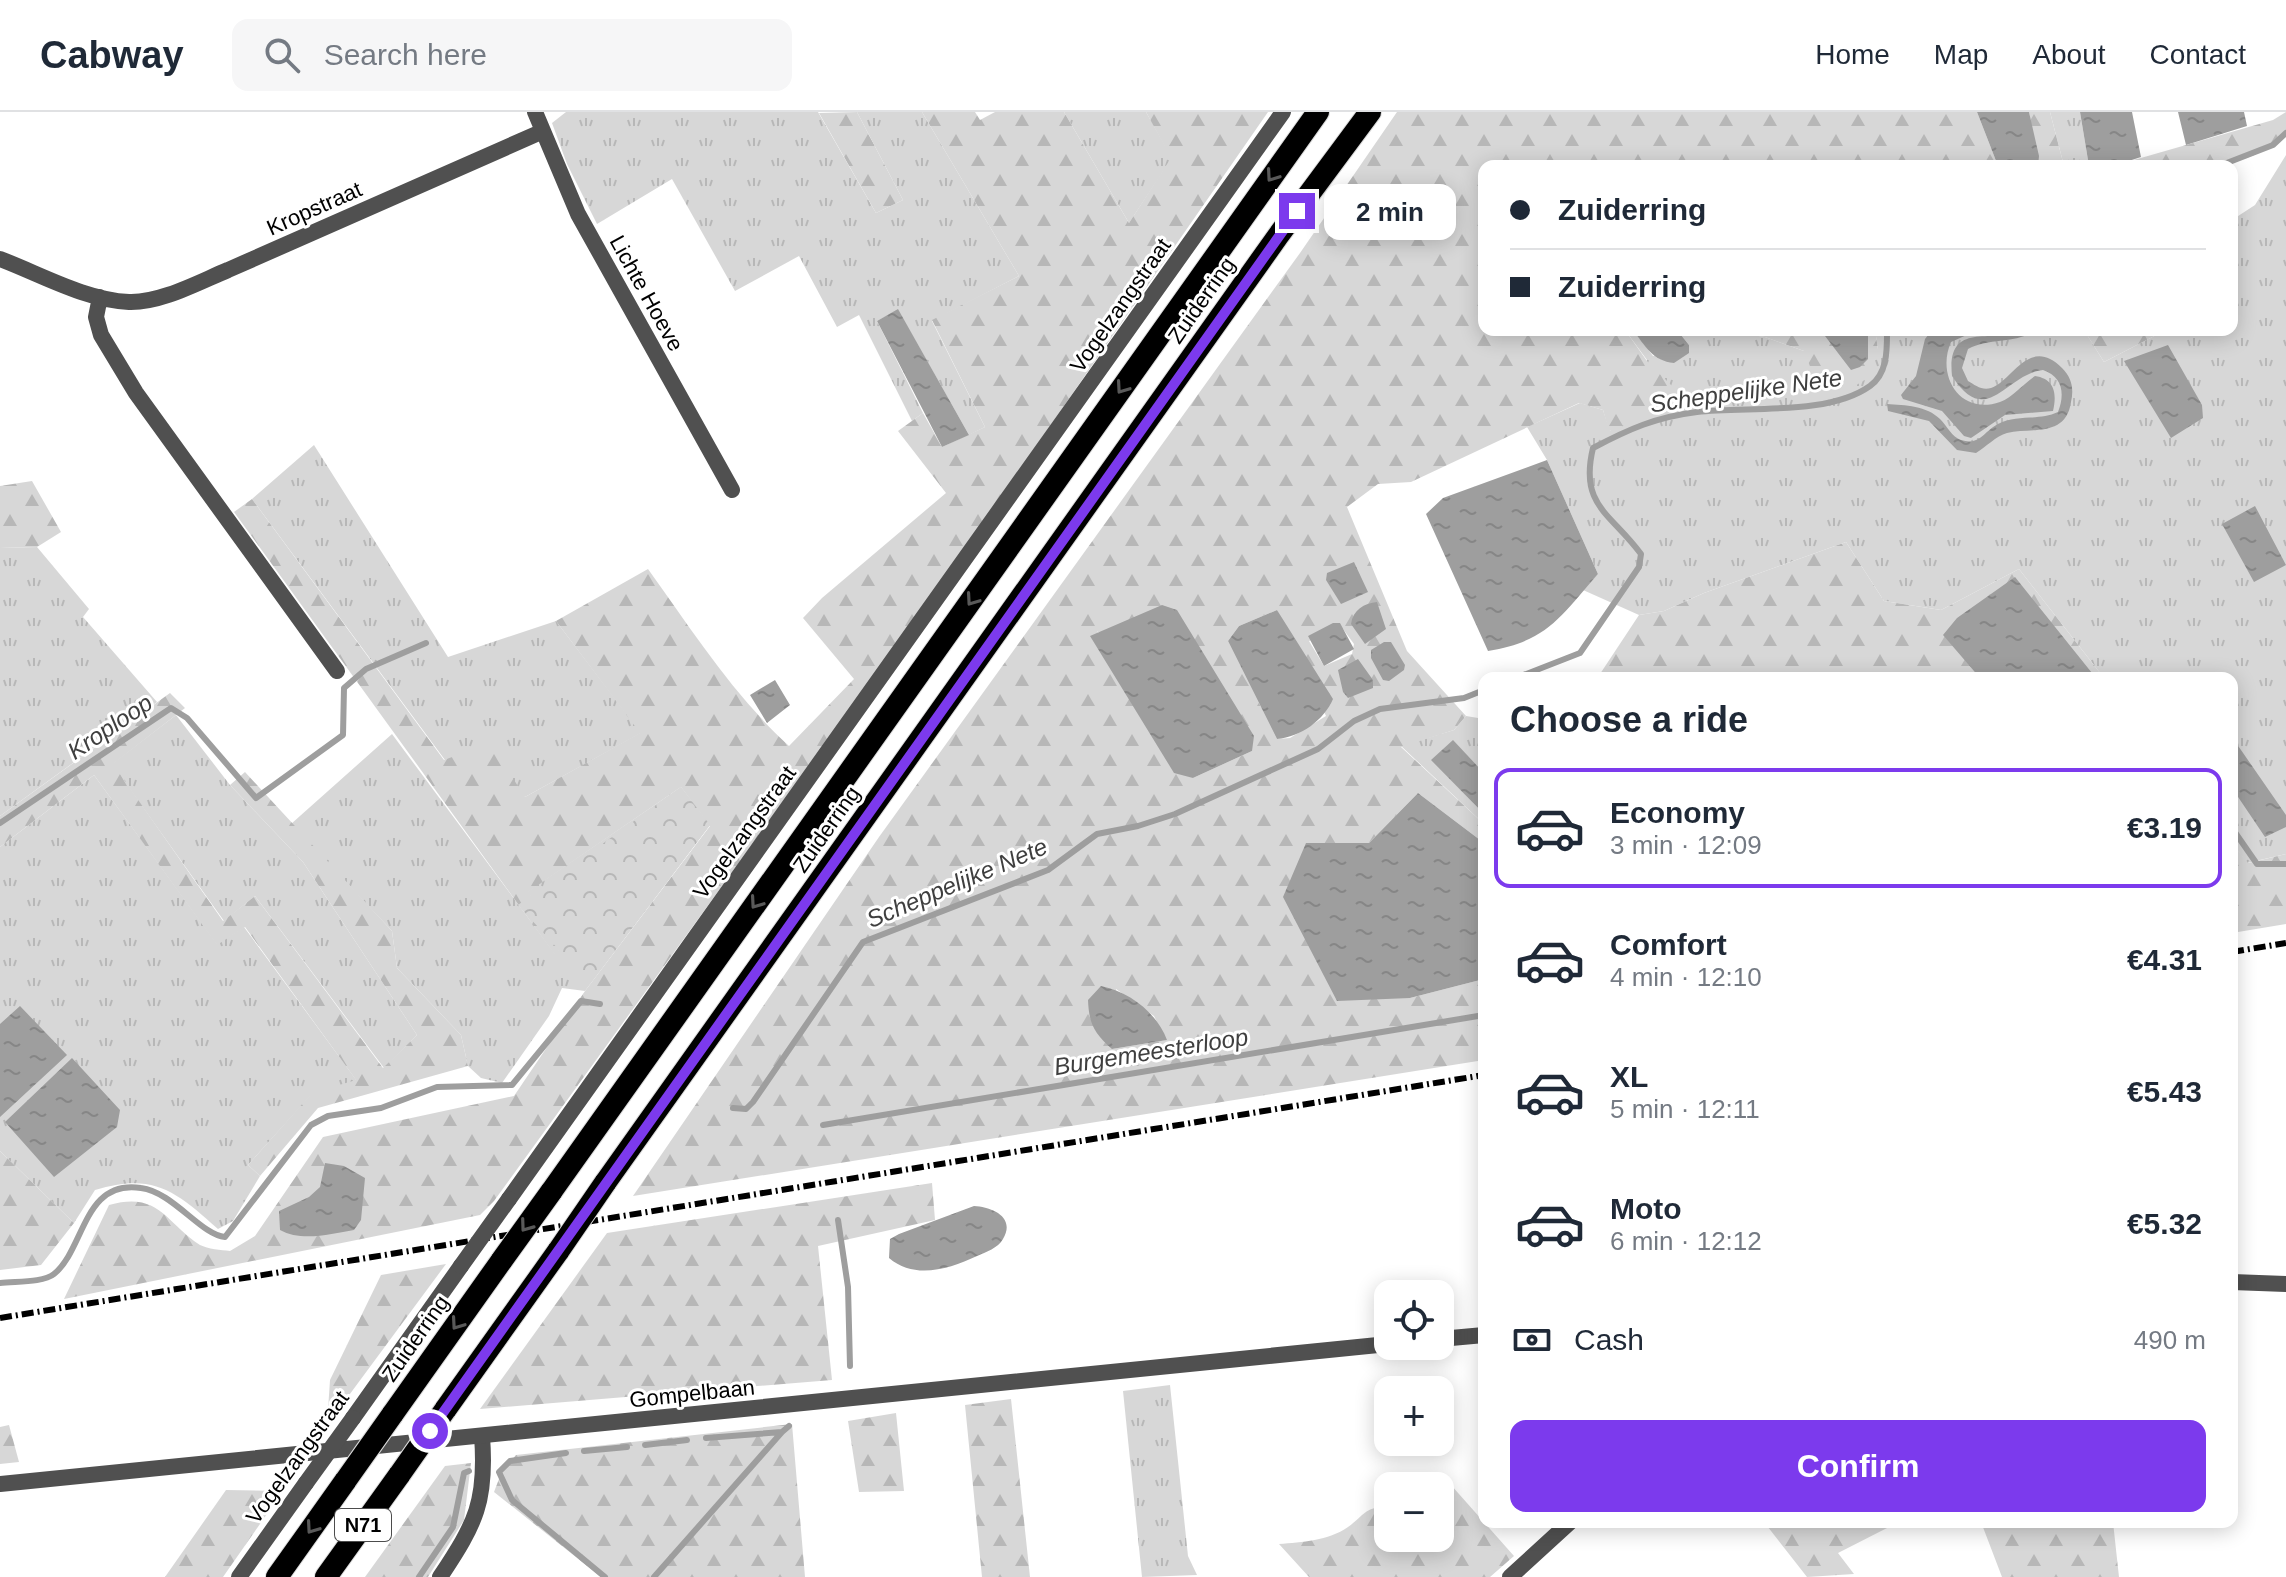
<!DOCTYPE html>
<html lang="en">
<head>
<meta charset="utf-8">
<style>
  body { margin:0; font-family:Helvetica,sans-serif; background:#f6f6f7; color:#1f2937; height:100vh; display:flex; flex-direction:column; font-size:30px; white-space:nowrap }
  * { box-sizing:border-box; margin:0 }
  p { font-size:26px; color:#747a83 }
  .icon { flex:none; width:44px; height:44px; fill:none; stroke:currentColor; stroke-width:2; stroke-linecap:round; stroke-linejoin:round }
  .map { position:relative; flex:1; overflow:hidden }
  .details { position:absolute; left:1478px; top:560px; width:760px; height:856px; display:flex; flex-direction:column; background:#fff; border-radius:16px; box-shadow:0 4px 20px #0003 }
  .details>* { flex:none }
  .top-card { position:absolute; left:1478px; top:48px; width:760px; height:176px; border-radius:16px; box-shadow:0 4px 20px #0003; display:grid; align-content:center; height:176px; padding:0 32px; background:#fff }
  .tools { position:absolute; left:1374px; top:1168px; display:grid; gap:16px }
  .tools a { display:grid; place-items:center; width:80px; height:80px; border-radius:16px; background:#fff; box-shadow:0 4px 20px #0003; font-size:40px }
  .end { position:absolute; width:36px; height:36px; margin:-18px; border:10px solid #7c3aed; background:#fff; box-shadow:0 0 0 4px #fff }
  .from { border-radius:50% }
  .bubble { position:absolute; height:56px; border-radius:16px; background:#fff; box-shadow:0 4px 20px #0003; font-size:26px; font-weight:800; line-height:56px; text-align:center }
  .top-card b { display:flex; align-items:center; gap:28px; height:76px; font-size:30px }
  .top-card b+b { border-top:2px solid #e0e1e3 }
  .top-card i { width:20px; height:20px; background:#1f2937 }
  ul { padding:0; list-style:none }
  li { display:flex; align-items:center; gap:24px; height:120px; margin:0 16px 12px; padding:0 16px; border:4px solid transparent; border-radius:16px }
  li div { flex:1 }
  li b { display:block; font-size:30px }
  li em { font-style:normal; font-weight:800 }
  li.on { border-color:#7c3aed }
  li>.icon { width:72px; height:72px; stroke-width:1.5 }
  h2 { padding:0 32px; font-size:36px; line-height:96px }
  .pay { display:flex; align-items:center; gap:20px; height:88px; padding:0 32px; font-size:30px }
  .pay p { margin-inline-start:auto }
  .action { display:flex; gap:16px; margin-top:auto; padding:16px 32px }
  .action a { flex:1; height:92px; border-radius:16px; background:#7c3aed; color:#fff; font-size:32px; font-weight:800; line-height:92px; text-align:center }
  header { display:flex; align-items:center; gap:48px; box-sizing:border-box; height:112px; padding:0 40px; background:#fff; border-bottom:2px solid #e0e1e3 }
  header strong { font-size:38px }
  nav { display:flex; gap:44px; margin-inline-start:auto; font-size:28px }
  .search { width:560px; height:72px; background:#f6f6f7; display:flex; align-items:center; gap:20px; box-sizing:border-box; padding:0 28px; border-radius:16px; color:#747a83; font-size:30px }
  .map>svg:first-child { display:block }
  .grass { fill:url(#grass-tufts) }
  .forest { fill:url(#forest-firs); fill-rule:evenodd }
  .park { fill:url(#park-crowns) }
  .water { fill:url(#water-ripples) }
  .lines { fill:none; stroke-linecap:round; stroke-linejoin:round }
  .stream { stroke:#9e9e9e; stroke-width:6 }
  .trunk-casing { stroke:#dbdbdb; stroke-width:24 }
  .minor { stroke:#505050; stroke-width:16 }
  .tertiary { stroke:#505050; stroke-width:16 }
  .trunk { stroke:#000; stroke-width:22 }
  .rail { stroke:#000; stroke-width:6; stroke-dasharray:12 4 2 4; stroke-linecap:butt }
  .trunk-bridge-casing { stroke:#dbdbdb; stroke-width:24; stroke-linecap:butt }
  .minor-bridge { stroke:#505050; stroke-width:16 }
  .trunk-bridge { stroke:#000; stroke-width:22 }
  .oneway { stroke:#595959 }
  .route { stroke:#7c3aed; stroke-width:10 }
  .labels { text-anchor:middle; stroke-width:6; stroke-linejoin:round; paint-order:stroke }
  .shield { fill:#fff; stroke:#4c4c4c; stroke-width:2 }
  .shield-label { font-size:20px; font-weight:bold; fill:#000 }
  .street-label { font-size:22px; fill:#000; stroke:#fff }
  .water-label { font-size:24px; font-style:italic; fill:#3f3f3f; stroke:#fff }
</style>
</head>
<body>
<header>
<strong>Cabway</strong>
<div class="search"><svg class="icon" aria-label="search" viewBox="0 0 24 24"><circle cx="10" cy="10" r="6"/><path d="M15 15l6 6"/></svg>Search here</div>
<nav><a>Home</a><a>Map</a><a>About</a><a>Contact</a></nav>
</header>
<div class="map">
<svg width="2286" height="1465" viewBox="0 0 2286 1465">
  <defs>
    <pattern id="grass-tufts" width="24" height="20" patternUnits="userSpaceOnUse" patternTransform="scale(2)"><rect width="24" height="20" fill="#d7d7d7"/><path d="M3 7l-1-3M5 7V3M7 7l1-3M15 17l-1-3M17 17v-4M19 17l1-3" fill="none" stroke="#b7b7b7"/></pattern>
    <pattern id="forest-firs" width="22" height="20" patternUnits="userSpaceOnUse" patternTransform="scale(2)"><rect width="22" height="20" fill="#d7d7d7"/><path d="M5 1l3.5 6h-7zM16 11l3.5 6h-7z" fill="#b7b7b7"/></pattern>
    <pattern id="park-crowns" width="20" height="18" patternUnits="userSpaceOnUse" patternTransform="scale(2)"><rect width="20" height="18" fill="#d7d7d7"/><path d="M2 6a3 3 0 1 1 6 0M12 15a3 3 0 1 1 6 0" fill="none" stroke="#b7b7b7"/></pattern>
    <pattern id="water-ripples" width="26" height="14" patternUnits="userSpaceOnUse" patternTransform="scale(2)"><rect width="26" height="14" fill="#9e9e9e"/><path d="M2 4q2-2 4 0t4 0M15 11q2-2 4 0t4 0" fill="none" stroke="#868686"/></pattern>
  </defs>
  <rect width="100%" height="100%" fill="#fff"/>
  <path class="grass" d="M 566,0 L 818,0 L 876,101 L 903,88 L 857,0 L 922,0 L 1019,164 L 932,209 L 985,315 L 969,323 L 898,198 L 877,209 L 923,301 L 912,309 L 859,203 L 837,215 L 799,144 L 735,179 L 672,67 L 597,112 L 567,52 L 552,11 Z
    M 1064,0 L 1146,0 L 1172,46 L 1129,111 Z
    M 2050,0 L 2080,0 L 2089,54 L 2064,54 Z
    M 2286,43 L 2286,742 L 2247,751 L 2232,731 L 2232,566 L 2104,566 L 2019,457 L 1941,498 L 1884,489 L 1846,430 L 1704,481 L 1664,499 L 1639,503 L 1583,478 L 1598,462 L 1547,348 L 1527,315 L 1580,291 L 1603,298 L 1610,319 L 1647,248 L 1625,218 L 1633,218 L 1653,244 L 1689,233 L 1677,218 L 1720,218 L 1765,225 L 1804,239 L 1878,237 L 1875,218 L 2084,218 L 2104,250 L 2166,218 L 2232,218 L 2232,108 L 2255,93 Z
    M 314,333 L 448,545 L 556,509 L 641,621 L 525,685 L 445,648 L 252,387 Z
    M 37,435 L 89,497 L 83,505 L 157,590 L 0,704 L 0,436 Z
    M 176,603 L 230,673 L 303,750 L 417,923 L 384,956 L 255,784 L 224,809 L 112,652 Z
    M 1466,604 L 1484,607 L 1484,661 L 1453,629 L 1432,648 L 1481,699 L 1484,697 L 1484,712 L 1401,634 L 1454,618 Z
    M 392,622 L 555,842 L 568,829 L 527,780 L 681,675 L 710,713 L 585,879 L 562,876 L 549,904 L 502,971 L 481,966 L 468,954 L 461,923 L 397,856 L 392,819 L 291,712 Z
    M 94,663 L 217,832 L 244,815 L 357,969 L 312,982 L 248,1053 L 260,1064 L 233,1109 L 218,1117 C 176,1079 153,1060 95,1078 L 74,1111 L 0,1039 L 0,735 Z
    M 1170,1273 L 1188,1444 L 1197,1463 L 1142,1465 L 1123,1279 Z"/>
  <path class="forest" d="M 857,0 L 903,88 L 876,101 L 819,1 Z
    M 922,0 L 975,0 L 980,8 L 995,0 L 1064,0 L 1129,111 L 1171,46 L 1146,0 L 1268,0 L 932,484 L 494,1089 L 480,1103 L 64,1187 L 109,1093 C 159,1079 165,1110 200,1133 C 208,1137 221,1138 230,1139 L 255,1124 L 323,1025 L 514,984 L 585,879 L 710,714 L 681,675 L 528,780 L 568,829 L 555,843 L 234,400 L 252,387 L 444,648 L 490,631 L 525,685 L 640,621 L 556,509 L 648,457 C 692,518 733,583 789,634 L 854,567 L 803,506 L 822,486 L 946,381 L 898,319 L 923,301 L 942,335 L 985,315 L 932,208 L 1019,164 Z
    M 1397,0 L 1977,0 L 1998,54 L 1484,54 L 1484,218 L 1625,218 L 1647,249 L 1686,288 L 1609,319 L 1603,298 L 1579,291 L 1411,370 L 1378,372 L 1347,395 L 1407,539 L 1466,604 L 1454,618 L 1401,635 L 1484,712 L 1484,731 L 1418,681 L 1369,731 L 1306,731 L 1410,886 L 1484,867 L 1484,948 L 633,1084 L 879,725 L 1300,141 ZM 1277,498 L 1326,604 L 1290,626 L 1277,627 L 1228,529 L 1239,514 ZM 1343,517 L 1354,532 L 1352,542 L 1324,554 L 1309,529 ZM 1097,519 L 1252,639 L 1193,666 ZM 1116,877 L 1154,904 L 1166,928 L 1112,937 Z
    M 2029,0 L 2050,0 L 2064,54 L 2038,54 Z
    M 2286,0 L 2286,18 C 2254,66 2163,54 2113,54 L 2273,8 Z
    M 1720,218 L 1825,218 L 1844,253 L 1868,247 L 1868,218 L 1875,218 L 1878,237 L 1871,264 L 1850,277 L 1822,285 L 1804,239 L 1765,225 Z
    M 2084,218 L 2166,218 L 2104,250 Z
    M 32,369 L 61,420 L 37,435 L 0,436 L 0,374 Z
    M 1846,430 L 1884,489 L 1941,498 L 2019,457 L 2104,566 L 1598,565 L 1639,503 L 1664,499 L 1704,481 Z
    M 170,581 L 185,596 L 113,652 L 223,809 L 255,784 L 383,956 L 417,923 L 303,750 L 230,673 L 245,660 L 392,819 L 397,856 L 461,923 L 468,954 L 318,996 L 260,1064 L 248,1053 L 312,981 L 356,968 L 245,815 L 217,833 L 94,663 L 0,735 L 0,704 Z
    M 2232,731 L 2248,751 L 2286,742 L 2286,812 L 2232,821 Z
    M 0,1039 L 74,1111 L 41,1153 L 0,1158 Z
    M 932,1071 L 935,1108 L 818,1134 L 832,1268 L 480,1297 L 607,1121 Z
    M 446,1152 L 327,1313 L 330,1268 L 381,1163 Z
    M 1011,1287 L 1030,1465 L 982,1465 L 965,1293 Z
    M 896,1301 L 904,1379 L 859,1380 L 848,1309 Z
    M 792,1312 L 805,1465 L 601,1465 L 494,1380 L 502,1359 L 516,1343 Z
    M 9,1313 L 19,1350 L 0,1352 L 0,1315 Z
    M 471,1351 L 464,1408 L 428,1465 L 365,1465 L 445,1354 Z
    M 1424,1365 L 1451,1373 L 1514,1444 L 1490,1465 L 1309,1465 L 1279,1432 C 1302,1430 1328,1429 1348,1415 C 1361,1406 1364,1397 1380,1395 L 1388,1385 L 1388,1426 L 1440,1426 L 1440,1374 L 1399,1374 Z
    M 226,1378 L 283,1379 L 223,1465 L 165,1465 Z
    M 1764,1410 L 1890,1410 L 1889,1415 L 1838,1441 L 1854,1462 L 1807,1465 Z
    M 1981,1410 L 2113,1410 L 2119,1465 L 2002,1465 Z"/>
  <path class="park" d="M 681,675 L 710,713 L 590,872 L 518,793 Z"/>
  <path class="water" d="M 1977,0 L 2029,0 L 2039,44 L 2038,54 L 1998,54 Z
    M 2080,0 L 2132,0 L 2141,45 L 2113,54 L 2089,54 Z
    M 2178,0 L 2244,0 L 2247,14 L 2186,33 Z
    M 898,197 L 969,323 L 942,335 L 877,209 Z
    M 1633,218 L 1677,218 L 1689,233 L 1689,241 L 1674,251 C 1653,249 1645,234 1633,218 Z
    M 1825,218 L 1868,218 L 1868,247 L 1860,255 L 1851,258 L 1825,224 Z
    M 1932,218 L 1978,218 L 1951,230 C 1936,264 1960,304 2000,290 C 2013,285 2023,272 2035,264 C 2055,267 2057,282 2053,299 L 2005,303 L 1971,326 L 1964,324 L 1942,299 L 1903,287 L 1901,283 L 1916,264 L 1925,227 Z
    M 2022,218 L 2037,218 C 2012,233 1991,225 1968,237 L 1962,256 L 1968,269 C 1975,273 1982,279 1991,276 C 2012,270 2029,223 2062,256 C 2072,266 2074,277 2071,290 C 2066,326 2031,315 2007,321 C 1996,324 1986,335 1976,341 L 1957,338 L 1929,309 L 1888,299 L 1887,292 C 1905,293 1927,294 1940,307 C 1947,314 1952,325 1961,328 C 1980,334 1984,319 1998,312 C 2017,302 2039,309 2058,300 C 2065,282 2063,265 2043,258 C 2005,262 1987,318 1952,264 C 1946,207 1993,233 2022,218 Z
    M 2168,233 L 2202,293 L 2203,306 L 2171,326 L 2124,249 Z
    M 1547,348 L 1598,462 C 1560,505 1548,529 1488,539 L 1426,402 L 1443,386 Z
    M 2255,394 L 2286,453 L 2254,470 L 2222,412 Z
    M 1354,450 L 1368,480 L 1341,492 L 1326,468 L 1327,461 Z
    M 2015,465 L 2096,566 L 1980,566 L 1943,523 L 1957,506 Z
    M 1377,490 L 1386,517 L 1365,532 L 1351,512 C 1353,498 1364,491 1377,490 Z
    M 1162,493 L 1177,498 L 1254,624 L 1252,639 L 1193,666 L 1174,661 L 1090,524 Z
    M 1277,498 L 1333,587 C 1324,608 1301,625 1277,627 L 1228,529 L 1239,514 Z
    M 1333,511 L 1340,511 L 1354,537 L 1324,554 L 1308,524 Z
    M 1384,530 L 1391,530 L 1405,553 L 1404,558 L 1389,569 L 1383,568 L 1371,546 L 1371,538 Z
    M 1358,547 L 1373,568 L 1373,576 L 1348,586 L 1343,580 L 1338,558 Z
    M 775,568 L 790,593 L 767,611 L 750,583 Z
    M 2232,625 L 2286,703 L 2286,715 L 2265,725 L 2232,676 Z
    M 1453,628 L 1484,661 L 1482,700 L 1431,648 Z
    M 1418,681 L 1484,731 L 1484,867 L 1410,886 L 1337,889 L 1283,785 L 1306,731 L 1369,731 Z
    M 1101,874 C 1130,880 1157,901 1167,928 L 1112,937 C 1094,921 1089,912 1088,888 Z
    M 20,894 L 67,943 L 0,1005 L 0,912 Z
    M 72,946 L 120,998 L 117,1015 L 54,1065 L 5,1010 Z
    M 325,1051 L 344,1054 L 365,1066 L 361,1108 L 354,1118 C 331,1122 301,1130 280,1118 L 279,1099 L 309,1085 L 320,1075 Z
    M 974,1094 C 992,1095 1016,1105 1003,1127 C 998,1136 986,1140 977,1144 C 949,1157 915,1168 889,1146 L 890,1127 L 899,1122 Z"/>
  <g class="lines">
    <path class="stream" d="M 2219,54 L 2273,33 L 2286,21
      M 1516,566 L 1580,541 L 1639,455 L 1641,442 C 1611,401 1579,394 1593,336 C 1629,317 1656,305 1697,300 C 1748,294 1828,304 1870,274 C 1888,261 1887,237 1887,218
      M 0,711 L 171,596 L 187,606 L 256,686 L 343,623 L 344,576 L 366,557 L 426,531
      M 2232,716 L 2257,752 L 2286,752
      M 733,996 L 746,997 L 753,990 L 863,830 L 1048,758 L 1097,722 L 1138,714 L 1175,702 L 1318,637 L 1354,609 L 1380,597 L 1464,586 L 1484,578
      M 823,1013 L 1484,903
      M 838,1108 L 848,1175 L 850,1254
      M 0,1171 C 15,1169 43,1171 54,1162 C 85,1137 83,1067 141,1076 C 173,1080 201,1123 225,1125 L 311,1013 L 328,1004 L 381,996 L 437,975 L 512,973 L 581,889 L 600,892
      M 706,1326 L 782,1320 L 789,1314
      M 645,1333 L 687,1328
      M 584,1339 L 627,1335
      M 566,1341 L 510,1349 L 499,1360 L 512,1388 L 605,1465
      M 419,1465 L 453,1415 L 464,1361 L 469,1359
      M 654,1465 L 782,1320"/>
    <defs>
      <path id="trunk" d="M 605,1071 L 1278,124 L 1370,0
        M 551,1080 L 1318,0
        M 445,1298 L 559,1138
        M 392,1303 L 502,1148
        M 277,1465 L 346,1368
        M 326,1465 L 400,1362"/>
    </defs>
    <use href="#trunk" class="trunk-casing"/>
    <path class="minor" d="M 535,0 L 578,102 L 732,378
      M 0,147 C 40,162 85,188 129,190 C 161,191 199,170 228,158 L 541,20
      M 100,185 L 96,205 L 101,223 L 136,281 L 337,559
      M 509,1087 L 1283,0
      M 353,1306 L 461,1154
      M 239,1465 L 306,1371
      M 440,1465 C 476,1411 487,1389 482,1324
      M 1510,1465 L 1570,1410"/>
    <path class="tertiary" d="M 2232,1170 L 2286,1172
      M 1440,1227 L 1484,1223
      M 0,1372 L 1388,1232"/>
    <use href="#trunk" class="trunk"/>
    <path class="rail" d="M 2232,840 L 2286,831
      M 0,1206 L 1484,963"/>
    <defs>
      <path id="trunk-bridge" d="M 559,1138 L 605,1071
        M 502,1148 L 551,1080
        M 400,1362 L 445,1298
        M 346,1368 L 392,1303"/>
    </defs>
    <use href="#trunk-bridge" class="trunk-bridge-casing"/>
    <path class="minor-bridge" d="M 461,1154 L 509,1087
      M 306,1371 L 353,1306"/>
    <use href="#trunk-bridge" class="trunk-bridge"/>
  </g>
  <defs><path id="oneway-chevron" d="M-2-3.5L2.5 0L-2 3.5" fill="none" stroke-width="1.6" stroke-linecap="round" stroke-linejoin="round" transform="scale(2)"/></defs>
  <g class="oneway">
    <use href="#oneway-chevron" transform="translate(1272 64) rotate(125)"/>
    <use href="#oneway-chevron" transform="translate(1122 276) rotate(125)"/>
    <use href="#oneway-chevron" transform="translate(972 488) rotate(125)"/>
    <use href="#oneway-chevron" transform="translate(756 791) rotate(125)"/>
    <use href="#oneway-chevron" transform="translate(526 1114) rotate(126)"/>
    <use href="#oneway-chevron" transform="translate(457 1212) rotate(125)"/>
    <use href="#oneway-chevron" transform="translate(312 1416) rotate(125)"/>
  </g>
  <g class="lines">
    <path class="route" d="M 430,1319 L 1297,99"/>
  </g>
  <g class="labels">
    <rect class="shield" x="335" y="1397" width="56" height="32" rx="6"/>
    <g class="shield-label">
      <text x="363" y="1420">N71</text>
    </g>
    <g class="street-label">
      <text transform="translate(314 96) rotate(-24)" y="8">Kropstraat</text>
      <text transform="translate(647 181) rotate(61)" y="8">Lichte Hoeve</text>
      <text transform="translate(1201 188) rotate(-55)" y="8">Zuiderring</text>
      <text transform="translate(1120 193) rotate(-55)" y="8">Vogelzangstraat</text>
      <text transform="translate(826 717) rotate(-55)" y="8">Zuiderring</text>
      <text transform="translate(744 720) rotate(-54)" y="8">Vogelzangstraat</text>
      <text transform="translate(415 1226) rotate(-55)" y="8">Zuiderring</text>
      <text transform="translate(692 1281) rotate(-6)" y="8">Gompelbaan</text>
      <text transform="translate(297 1345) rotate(-54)" y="8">Vogelzangstraat</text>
    </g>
    <g class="water-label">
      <text transform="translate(1746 279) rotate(-8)" y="8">Scheppelijke Nete</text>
      <text transform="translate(110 615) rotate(-34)" y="8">Kroploop</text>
      <text transform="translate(957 771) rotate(-23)" y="8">Scheppelijke Nete</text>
      <text transform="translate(1151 940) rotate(-9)" y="8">Burgemeesterloop</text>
    </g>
  </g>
</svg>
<div class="tools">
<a><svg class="icon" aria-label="locate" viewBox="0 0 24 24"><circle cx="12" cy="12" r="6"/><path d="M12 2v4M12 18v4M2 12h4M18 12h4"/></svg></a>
<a>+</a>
<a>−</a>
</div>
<i class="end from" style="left:430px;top:1319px"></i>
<i class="end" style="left:1297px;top:99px"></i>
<div class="bubble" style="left:1324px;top:72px;width:132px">2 min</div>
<div class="top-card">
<b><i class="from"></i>Zuiderring</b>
<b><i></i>Zuiderring</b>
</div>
<section class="details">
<h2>Choose a ride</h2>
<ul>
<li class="on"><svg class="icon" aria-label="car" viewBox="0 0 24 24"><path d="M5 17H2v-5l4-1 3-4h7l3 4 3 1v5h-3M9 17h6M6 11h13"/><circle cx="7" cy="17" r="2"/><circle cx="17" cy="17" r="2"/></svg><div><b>Economy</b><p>3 min · 12:09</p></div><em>€3.19</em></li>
<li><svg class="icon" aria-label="car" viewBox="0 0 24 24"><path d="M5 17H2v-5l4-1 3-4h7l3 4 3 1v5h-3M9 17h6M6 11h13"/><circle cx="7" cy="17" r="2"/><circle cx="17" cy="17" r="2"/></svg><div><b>Comfort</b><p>4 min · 12:10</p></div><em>€4.31</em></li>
<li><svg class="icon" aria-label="car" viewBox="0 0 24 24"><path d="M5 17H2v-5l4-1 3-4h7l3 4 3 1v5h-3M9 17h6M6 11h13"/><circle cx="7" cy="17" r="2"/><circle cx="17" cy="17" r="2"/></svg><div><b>XL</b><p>5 min · 12:11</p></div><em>€5.43</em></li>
<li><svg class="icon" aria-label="car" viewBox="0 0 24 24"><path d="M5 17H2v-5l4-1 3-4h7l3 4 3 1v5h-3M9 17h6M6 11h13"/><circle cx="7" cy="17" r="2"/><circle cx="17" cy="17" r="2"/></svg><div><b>Moto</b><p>6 min · 12:12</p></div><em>€5.32</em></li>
</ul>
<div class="pay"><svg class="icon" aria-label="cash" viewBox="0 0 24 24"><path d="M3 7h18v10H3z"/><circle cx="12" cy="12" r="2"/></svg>Cash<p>490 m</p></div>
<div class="action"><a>Confirm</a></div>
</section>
</div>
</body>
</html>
